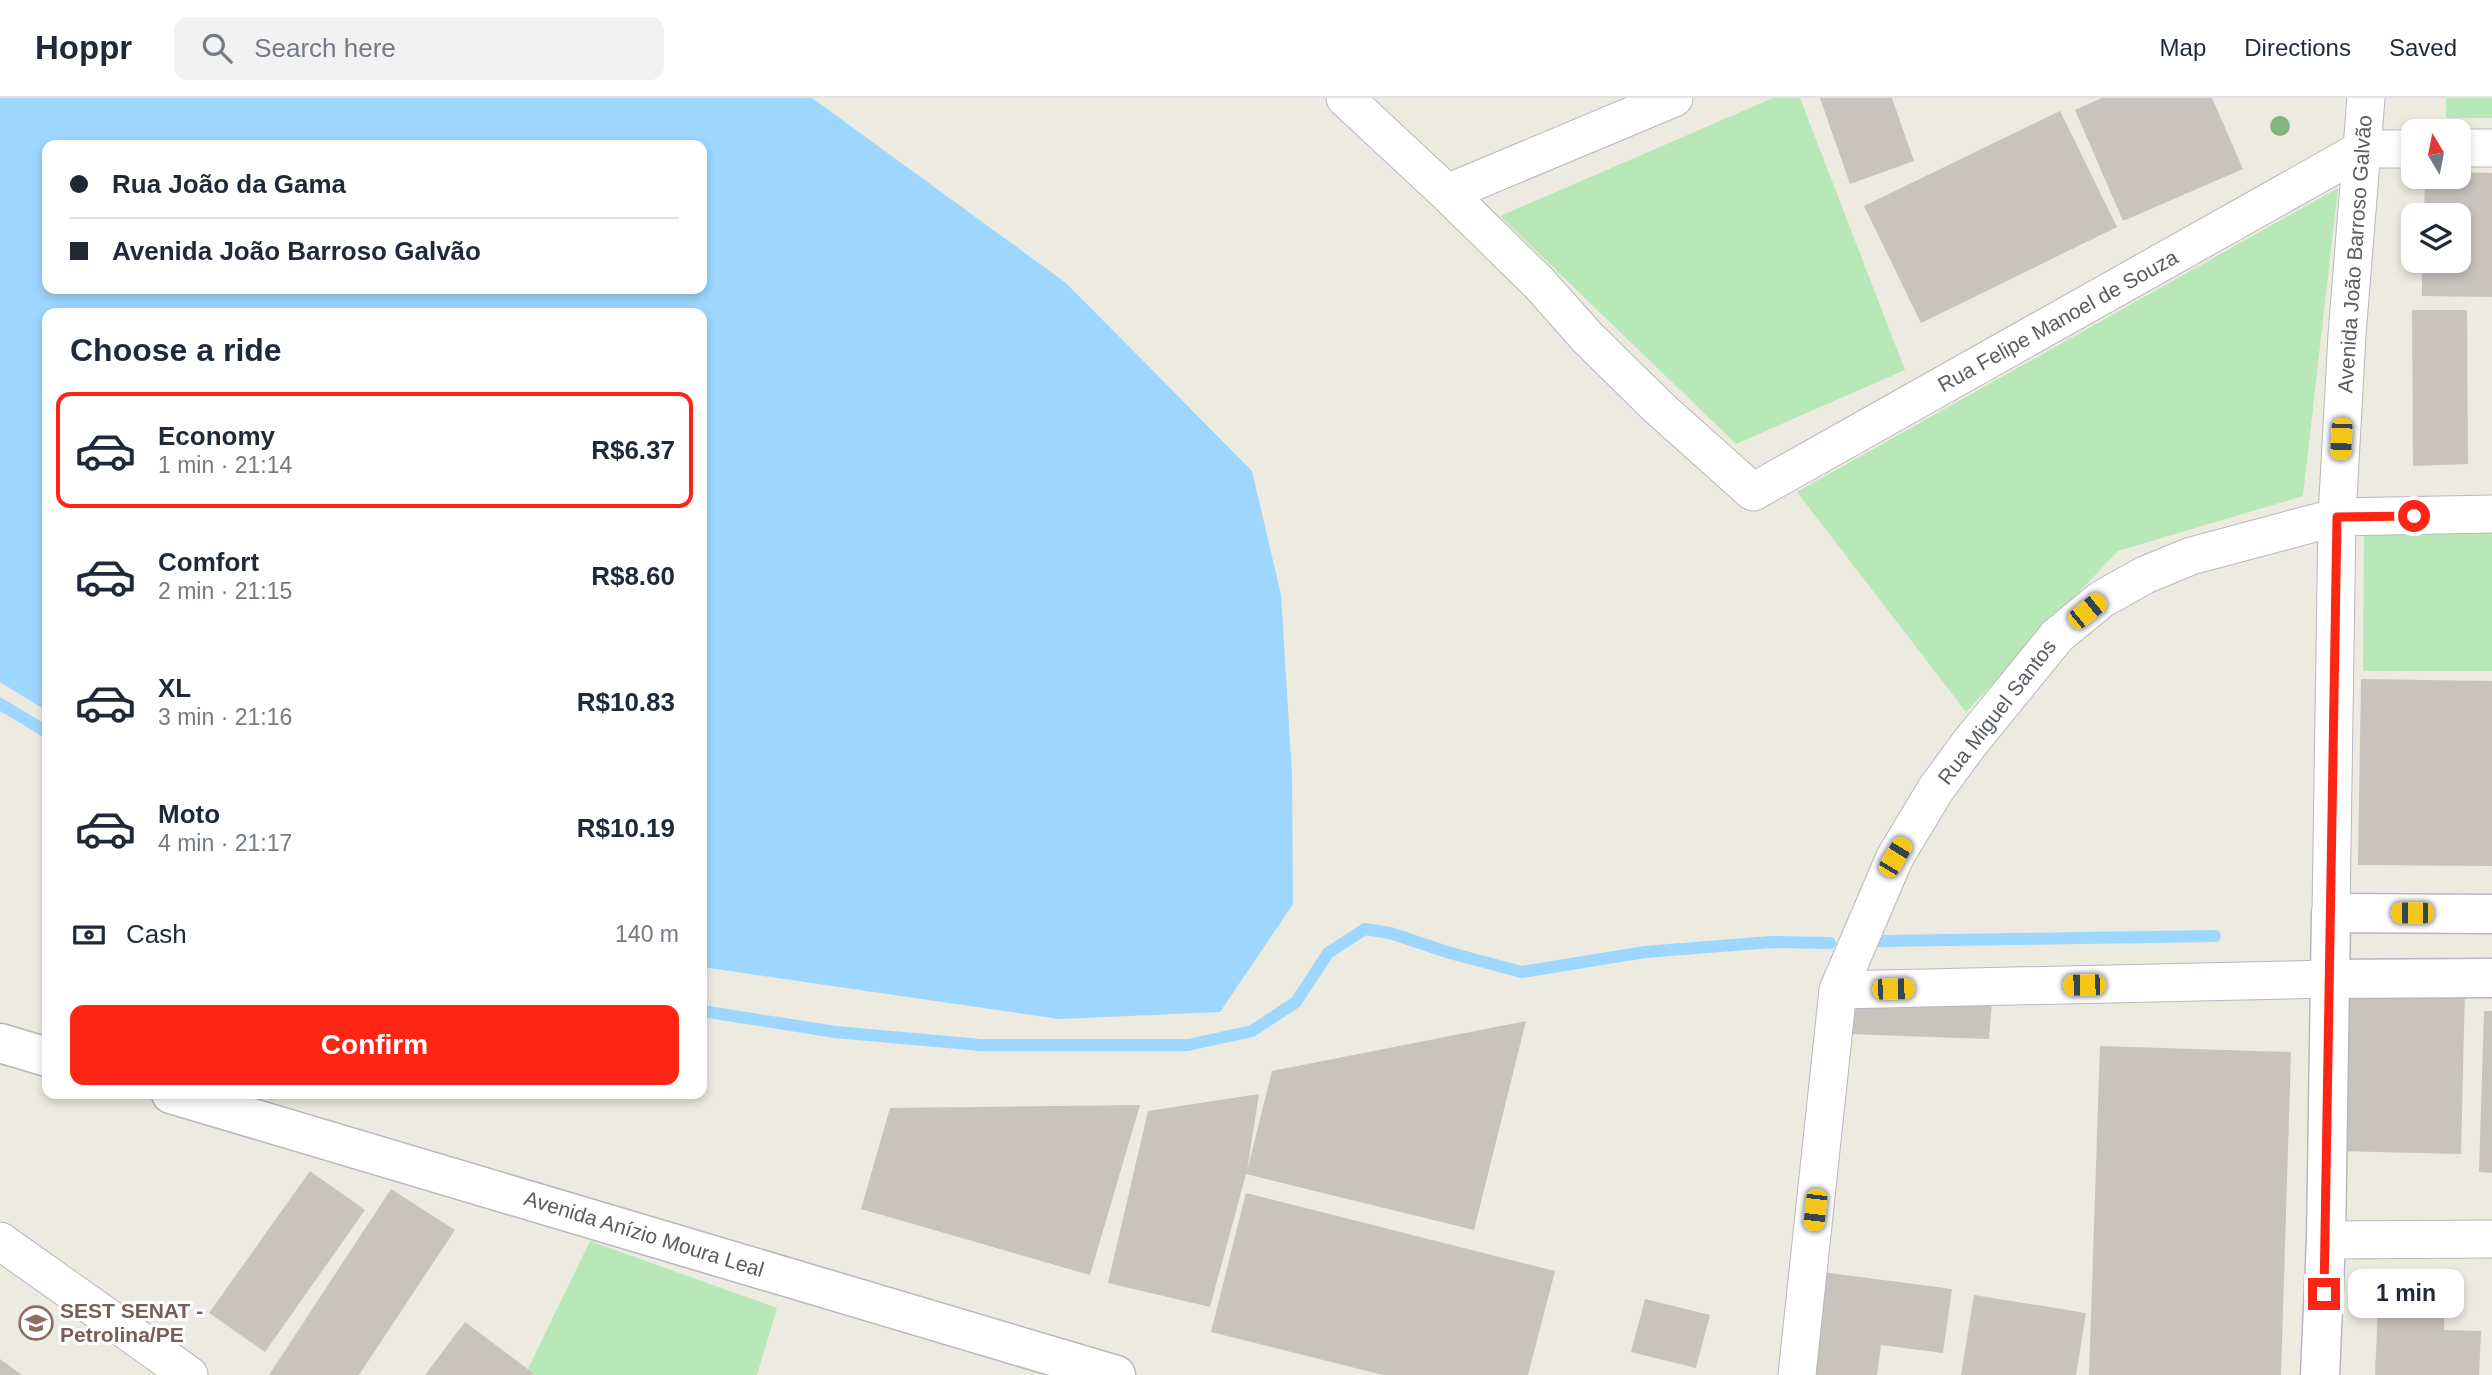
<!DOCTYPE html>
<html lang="en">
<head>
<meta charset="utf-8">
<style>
  body { margin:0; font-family:Arial,sans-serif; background:#f2f2f3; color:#1f2937; height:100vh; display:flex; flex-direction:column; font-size:26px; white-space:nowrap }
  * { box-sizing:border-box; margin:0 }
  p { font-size:23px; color:#747a83 }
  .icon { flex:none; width:38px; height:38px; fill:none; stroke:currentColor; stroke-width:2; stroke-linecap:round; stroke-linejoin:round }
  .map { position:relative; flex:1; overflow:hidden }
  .drawer { position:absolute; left:42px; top:210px; width:665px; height:791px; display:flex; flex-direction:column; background:#fff; border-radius:14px; box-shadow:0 4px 10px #0003 }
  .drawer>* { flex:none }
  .hud { position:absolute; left:42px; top:42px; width:665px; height:154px; border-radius:14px; box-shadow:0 4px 10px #0003; display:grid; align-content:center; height:154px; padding:0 28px; background:#fff }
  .needle { width:46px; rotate:350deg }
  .fabs { position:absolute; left:2401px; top:21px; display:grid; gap:14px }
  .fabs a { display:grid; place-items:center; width:70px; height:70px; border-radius:14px; background:#fff; box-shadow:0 4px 10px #0003; font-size:35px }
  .end { position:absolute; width:32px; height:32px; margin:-16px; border:9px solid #fc2516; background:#fff; box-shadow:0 0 0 4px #fff }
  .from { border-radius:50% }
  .bubble { position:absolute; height:49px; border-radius:14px; background:#fff; box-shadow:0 4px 10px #0003; font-size:23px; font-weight:800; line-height:49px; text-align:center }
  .car { position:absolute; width:21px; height:42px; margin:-21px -10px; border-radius:9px; box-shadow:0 0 5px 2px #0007; background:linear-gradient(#f5c518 24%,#345 0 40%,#f5c518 0 76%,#345 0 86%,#f5c518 0) }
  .hud b { display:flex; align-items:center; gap:24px; height:66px; font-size:26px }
  .hud b+b { border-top:2px solid #e0e1e3 }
  .hud i { width:18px; height:18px; background:#1f2937 }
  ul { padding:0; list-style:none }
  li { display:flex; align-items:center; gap:21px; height:116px; margin:0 14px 10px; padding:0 14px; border:4px solid transparent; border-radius:14px }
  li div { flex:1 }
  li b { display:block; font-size:26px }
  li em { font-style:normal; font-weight:800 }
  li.current { border-color:#fc2516 }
  li>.icon { width:63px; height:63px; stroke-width:1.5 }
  h2 { padding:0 28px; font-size:32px; line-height:84px }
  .pay { display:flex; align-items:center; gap:18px; height:77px; padding:0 28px; font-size:26px }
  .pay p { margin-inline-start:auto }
  .primary-button { display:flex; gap:14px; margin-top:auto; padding:14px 28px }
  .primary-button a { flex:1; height:80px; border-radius:14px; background:#fc2516; color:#fff; font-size:28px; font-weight:800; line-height:80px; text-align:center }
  header { display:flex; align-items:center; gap:42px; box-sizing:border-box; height:98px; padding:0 35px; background:#fff; border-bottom:2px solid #e0e1e3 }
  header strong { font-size:33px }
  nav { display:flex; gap:38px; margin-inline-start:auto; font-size:24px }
  .search { width:490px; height:63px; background:#f2f2f3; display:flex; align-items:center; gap:18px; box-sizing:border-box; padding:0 24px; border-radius:14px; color:#747a83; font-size:26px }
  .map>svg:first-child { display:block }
  .green { fill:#b9e8b8 }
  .water { fill:#9dd6ff; fill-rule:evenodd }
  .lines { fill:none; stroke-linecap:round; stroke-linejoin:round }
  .stream { stroke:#9dd6ff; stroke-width:12 }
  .building { fill:#c8c4bc }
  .minor-casing { stroke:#b5b8be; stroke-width:39 }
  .tertiary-casing { stroke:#b5b8be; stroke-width:41 }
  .minor { stroke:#fff; stroke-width:37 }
  .tertiary { stroke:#fff; stroke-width:38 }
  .tree { fill:#82b47e }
  .route { stroke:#fc2516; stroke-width:9 }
  .labels { text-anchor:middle; stroke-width:6; stroke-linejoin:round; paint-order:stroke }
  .street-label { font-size:21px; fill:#585d62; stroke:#fff }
  .education-label { font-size:21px; font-weight:bold; fill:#785e54; stroke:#fff; text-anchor:start }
</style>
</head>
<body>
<header>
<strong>Hoppr</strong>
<div class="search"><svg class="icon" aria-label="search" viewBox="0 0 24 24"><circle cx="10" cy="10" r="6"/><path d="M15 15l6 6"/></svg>Search here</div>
<nav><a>Map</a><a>Directions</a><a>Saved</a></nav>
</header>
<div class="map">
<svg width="2492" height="1277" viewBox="0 0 2492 1277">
  <rect width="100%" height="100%" fill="#edeadf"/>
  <path class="green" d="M 1773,0 L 1800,0 L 1905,272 L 1736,346 L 1500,118 Z
    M 2446,0 L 2492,0 L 2492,20 L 2446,20 Z
    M 2338,90 L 2303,398 L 2118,453 L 1966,614 L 1797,394 Z
    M 2364,433 L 2492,433 L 2492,573 L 2363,573 Z
    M 590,1143 L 777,1210 L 757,1277 L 525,1277 Z"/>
  <path class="water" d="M 0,0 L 812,0 L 1066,185 L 1252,373 L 1281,497 L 1292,677 L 1293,806 L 1220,914 L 1059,921 L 702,869 L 702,215 L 47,215 L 47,613 L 0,584 ZM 47,47 L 702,47 L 702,191 L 47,191 Z"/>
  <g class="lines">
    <path class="stream" d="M 0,606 L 47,634
      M 1879,843 L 2215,838
      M 702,913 L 835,934 L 981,947 L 1188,947 L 1252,933 L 1296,904 L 1328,855 L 1365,831 L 1390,835 L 1450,855 L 1522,874 L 1645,854 L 1771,844 L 1830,845"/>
  </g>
  <path class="building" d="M 1820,0 L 1892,0 L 1914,63 L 1850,86 Z
    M 2102,0 L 2212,0 L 2243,71 L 2123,123 L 2075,12 Z
    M 2060,13 L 2117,129 L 1921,225 L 1864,108 Z
    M 2459,74 L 2492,75 L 2492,199 L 2422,198 L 2422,163 L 2459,163 L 2459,117 L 2424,117 L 2425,79 L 2459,79 Z
    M 2412,212 L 2467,212 L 2468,366 L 2413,368 Z
    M 2361,581 L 2492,583 L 2492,768 L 2358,767 Z
    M 2340,888 L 2465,890 L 2461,1056 L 2336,1053 Z
    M 1992,902 L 1989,941 L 1847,936 L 1850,907 Z
    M 2484,913 L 2492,913 L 2492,1075 L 2479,1074 Z
    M 1526,923 L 1474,1132 L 1246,1076 L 1210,1209 L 1108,1185 L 1148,1013 L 1259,996 L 1247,1073 L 1272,973 Z
    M 2100,948 L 2291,954 L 2281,1277 L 2089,1277 Z
    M 1140,1007 L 1090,1177 L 861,1111 L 890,1010 Z
    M 310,1073 L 365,1112 L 265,1254 L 209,1215 Z
    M 391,1091 L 455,1132 L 359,1277 L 269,1277 Z
    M 1246,1095 L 1555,1173 L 1528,1277 L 1383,1277 L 1211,1234 Z
    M 1822,1174 L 1952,1191 L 1943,1255 L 1881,1247 L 1877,1277 L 1808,1277 Z
    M 2379,1187 L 2445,1188 L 2444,1232 L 2481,1233 L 2479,1277 L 2375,1277 Z
    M 1974,1197 L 2086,1215 L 2076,1277 L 1961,1277 Z
    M 1645,1201 L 1710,1217 L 1696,1270 L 1631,1254 Z
    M 465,1224 L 533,1275 L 531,1277 L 425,1277 Z
    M 0,1261 L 22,1277 L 0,1277 Z"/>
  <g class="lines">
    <defs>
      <path id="minor" d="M 1345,0 L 1447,95 L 1539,185 L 1587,239 L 1658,309 L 1753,394 L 2363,51 L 2413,51
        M 2459,50 L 2492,50
        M 1447,95 L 1674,0
        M 2331,815 L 2337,419 L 2347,237 L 2366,0
        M 1838,892 L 2329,881
        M 2326,1142 L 2492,1141
        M 0,1143 L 189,1277
        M 1797,1277 L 1838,892 L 1895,759 L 1936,691 L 1969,646 L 2057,538 L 2102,501 L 2145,477 L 2191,458 L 2337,419 L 2492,416"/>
      <path id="tertiary" d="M 2329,881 L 2492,880
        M 0,945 L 47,959
        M 171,996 L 1116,1277
        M 2320,1277 L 2326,1142 L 2331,815 L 2492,816"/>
    </defs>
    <use href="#minor" class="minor-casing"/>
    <use href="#tertiary" class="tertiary-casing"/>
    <use href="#minor" class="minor"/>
    <use href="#tertiary" class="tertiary"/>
  </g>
  <circle class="tree" cx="2280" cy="28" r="10"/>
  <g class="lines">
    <path class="route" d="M 2324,1196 L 2337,419 L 2414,418"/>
  </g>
  <defs>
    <symbol id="university-ring" viewBox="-11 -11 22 22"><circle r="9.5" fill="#fff" stroke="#8d6e63" stroke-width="1.5"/><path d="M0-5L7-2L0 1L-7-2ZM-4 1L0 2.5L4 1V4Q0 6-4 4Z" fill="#8d6e63"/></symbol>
  </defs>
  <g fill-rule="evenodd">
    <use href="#university-ring" x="17" y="1206" width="38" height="38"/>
  </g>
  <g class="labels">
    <g class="street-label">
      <text transform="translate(2355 156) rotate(-86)" y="7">Avenida João Barroso Galvão</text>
      <text transform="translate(2058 223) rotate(-29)" y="7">Rua Felipe Manoel de Souza</text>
      <text transform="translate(1997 614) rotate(-52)" y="7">Rua Miguel Santos</text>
      <text transform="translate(644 1136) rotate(17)" y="7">Avenida Anízio Moura Leal</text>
    </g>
    <g class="education-label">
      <text x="60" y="1220">SEST SENAT -<tspan x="60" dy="24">Petrolina/PE</tspan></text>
    </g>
  </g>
</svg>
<div class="fabs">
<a><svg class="needle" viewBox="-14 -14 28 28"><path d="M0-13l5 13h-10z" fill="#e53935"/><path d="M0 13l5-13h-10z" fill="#747a83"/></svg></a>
<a><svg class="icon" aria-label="layers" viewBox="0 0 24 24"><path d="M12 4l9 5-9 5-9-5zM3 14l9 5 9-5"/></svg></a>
</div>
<i class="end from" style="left:2414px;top:418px"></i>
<i class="end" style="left:2324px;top:1196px"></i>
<div class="bubble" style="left:2348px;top:1171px;width:116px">1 min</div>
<i class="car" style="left:2341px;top:341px;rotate:183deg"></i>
<i class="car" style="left:2087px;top:513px;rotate:51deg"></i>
<i class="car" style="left:1895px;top:759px;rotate:31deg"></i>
<i class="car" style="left:2412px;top:815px;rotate:270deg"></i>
<i class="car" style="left:2084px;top:887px;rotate:269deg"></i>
<i class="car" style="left:1893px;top:891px;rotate:89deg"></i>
<i class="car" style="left:1815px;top:1112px;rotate:186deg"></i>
<div class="hud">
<b><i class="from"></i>Rua João da Gama</b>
<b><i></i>Avenida João Barroso Galvão</b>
</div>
<section class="drawer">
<h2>Choose a ride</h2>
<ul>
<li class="current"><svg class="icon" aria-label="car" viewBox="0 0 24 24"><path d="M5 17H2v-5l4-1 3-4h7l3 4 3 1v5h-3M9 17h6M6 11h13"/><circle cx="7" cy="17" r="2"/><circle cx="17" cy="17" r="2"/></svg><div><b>Economy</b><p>1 min · 21:14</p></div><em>R$6.37</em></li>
<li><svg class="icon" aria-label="car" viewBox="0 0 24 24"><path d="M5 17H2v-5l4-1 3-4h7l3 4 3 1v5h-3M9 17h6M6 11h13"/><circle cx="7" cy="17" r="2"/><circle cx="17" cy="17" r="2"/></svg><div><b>Comfort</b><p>2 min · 21:15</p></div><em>R$8.60</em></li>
<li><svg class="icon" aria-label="car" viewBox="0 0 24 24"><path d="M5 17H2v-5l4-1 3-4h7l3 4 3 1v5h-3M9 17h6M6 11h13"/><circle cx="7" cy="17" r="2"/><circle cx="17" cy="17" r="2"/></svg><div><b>XL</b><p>3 min · 21:16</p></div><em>R$10.83</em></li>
<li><svg class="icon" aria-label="car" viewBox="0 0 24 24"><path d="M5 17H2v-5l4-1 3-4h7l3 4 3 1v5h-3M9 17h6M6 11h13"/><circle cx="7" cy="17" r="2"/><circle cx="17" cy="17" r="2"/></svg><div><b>Moto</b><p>4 min · 21:17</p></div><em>R$10.19</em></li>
</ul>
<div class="pay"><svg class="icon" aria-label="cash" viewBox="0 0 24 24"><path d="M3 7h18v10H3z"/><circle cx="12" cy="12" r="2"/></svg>Cash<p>140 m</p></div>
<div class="primary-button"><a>Confirm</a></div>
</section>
</div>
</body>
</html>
